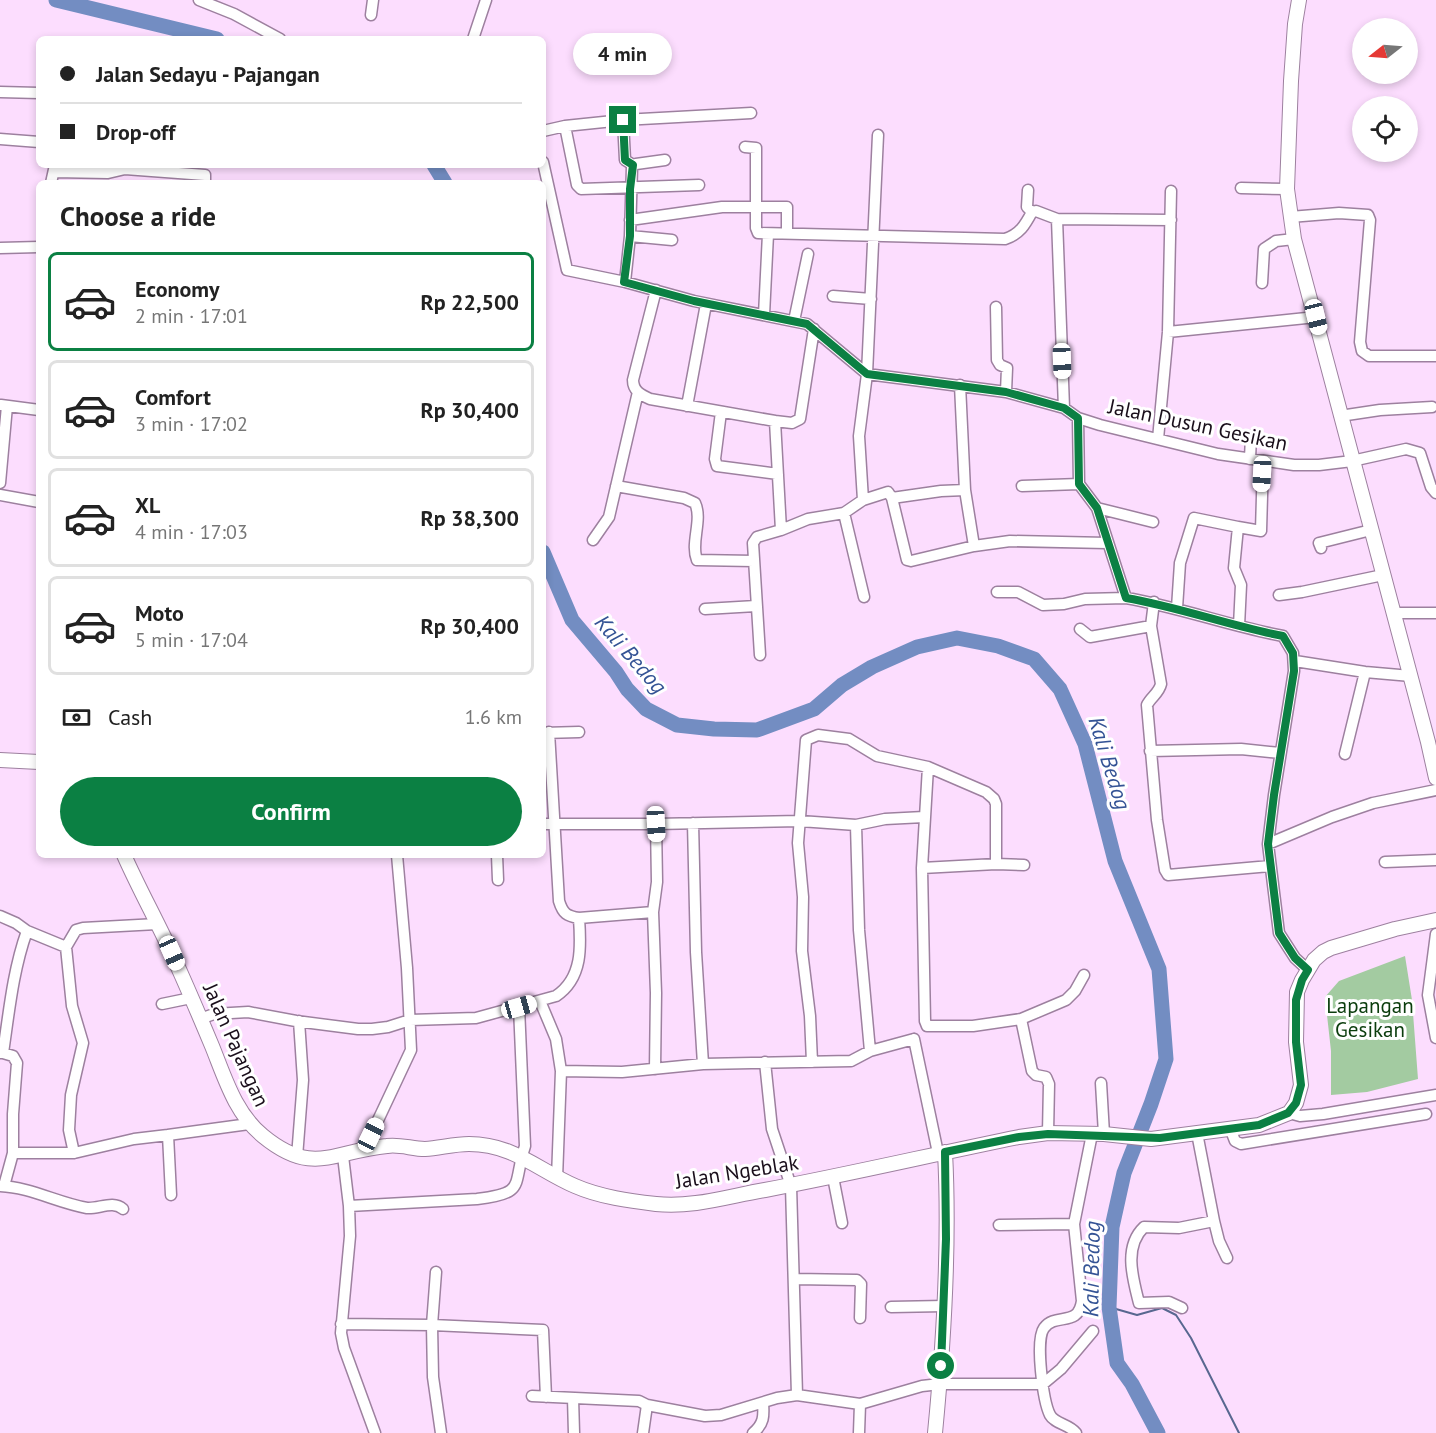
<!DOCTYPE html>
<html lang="en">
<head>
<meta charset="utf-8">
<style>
  body { margin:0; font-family:"PT Sans",sans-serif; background:#f6f6f6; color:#222; height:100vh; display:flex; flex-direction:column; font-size:22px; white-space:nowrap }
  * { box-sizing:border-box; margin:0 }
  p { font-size:20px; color:#767676 }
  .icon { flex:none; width:33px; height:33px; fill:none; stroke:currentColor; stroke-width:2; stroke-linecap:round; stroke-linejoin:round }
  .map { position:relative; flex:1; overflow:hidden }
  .panel { position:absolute; left:36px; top:180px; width:510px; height:678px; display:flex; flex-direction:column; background:#fff; border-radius:9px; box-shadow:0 3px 9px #0003 }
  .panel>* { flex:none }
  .guide { position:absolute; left:36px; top:36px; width:510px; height:132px; border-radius:9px; box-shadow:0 3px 9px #0003; display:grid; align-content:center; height:132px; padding:0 24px; background:#fff }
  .needle { width:39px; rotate:253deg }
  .fabs { position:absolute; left:1352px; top:18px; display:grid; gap:12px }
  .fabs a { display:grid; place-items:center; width:66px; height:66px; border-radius:50%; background:#fff; box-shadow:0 3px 9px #0003; font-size:30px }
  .end { position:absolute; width:27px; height:27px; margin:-14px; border:8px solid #0b8043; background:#fff; box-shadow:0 0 0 3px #fff }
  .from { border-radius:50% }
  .bubble { position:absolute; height:42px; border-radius:21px; background:#fff; box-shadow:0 3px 9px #0003; font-size:20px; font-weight:700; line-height:42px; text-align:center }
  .car { position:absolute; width:18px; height:36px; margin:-18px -9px; border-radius:8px; box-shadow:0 0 4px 2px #0007; background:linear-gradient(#fff 24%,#345 0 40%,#fff 0 76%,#345 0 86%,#fff 0) }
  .guide b { display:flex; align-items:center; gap:21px; height:57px; font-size:22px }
  .guide b+b { border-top:2px solid #e0e0e0 }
  .guide i { width:15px; height:15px; background:#222 }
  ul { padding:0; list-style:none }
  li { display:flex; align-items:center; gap:18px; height:99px; margin:0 12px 9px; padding:0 12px; border:3px solid #e0e0e0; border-radius:9px }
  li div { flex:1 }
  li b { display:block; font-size:22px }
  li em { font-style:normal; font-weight:700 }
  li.selected { border-color:#0b8043 }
  li>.icon { width:54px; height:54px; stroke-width:1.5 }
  h2 { padding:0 24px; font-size:27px; line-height:72px }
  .pay { display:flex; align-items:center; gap:15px; height:66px; padding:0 24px; font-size:22px }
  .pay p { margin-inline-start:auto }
  .button { display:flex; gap:12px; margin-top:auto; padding:12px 24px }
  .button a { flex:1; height:69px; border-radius:36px; background:#0b8043; color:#fff; font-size:24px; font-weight:700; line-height:69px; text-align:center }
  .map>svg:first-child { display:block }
  .green { fill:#a3cba1 }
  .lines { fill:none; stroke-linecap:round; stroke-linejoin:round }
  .stream { stroke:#586790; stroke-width:2 }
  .river { stroke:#738dc2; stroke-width:15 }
  .minor-casing { stroke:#9d809f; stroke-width:13 }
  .major-casing { stroke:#9d809f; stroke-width:16 }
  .minor { stroke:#fff; stroke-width:10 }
  .major { stroke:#fff; stroke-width:14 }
  .route { stroke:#0b8043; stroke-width:8 }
  .labels { text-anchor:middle; stroke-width:6; stroke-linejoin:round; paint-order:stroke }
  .street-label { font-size:21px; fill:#1a0f1b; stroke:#fff }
  .park-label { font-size:21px; fill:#0b3d0d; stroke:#fff }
  .water-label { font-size:22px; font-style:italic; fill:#345395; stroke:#fff }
</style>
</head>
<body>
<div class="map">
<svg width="1436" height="1433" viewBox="0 0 1436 1433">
  <rect width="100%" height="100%" fill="#fcddfe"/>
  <path class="green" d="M 1405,956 L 1412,1000 L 1418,1079 L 1367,1092 L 1331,1095 L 1331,1051 L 1325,997 L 1339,981 Z"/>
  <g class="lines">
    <path class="stream" d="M 1109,1307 L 1137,1315 L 1162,1308 L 1176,1315 L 1191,1338 L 1239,1433"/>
    <path class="river" d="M 56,0 L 217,39
      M 434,165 L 445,183
      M 543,552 L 572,620 L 616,672 L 627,689 L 646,709 L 677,725 L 714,729 L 757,730 L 814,709 L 842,685 L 872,667 L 917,647 L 957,638 L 998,646 L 1034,659 L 1060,689 L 1085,744 L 1115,861 L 1159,969 L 1166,1059 L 1151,1104 L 1124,1173 L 1112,1227 L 1109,1307 L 1117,1363 L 1132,1384 L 1158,1433"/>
    <defs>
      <path id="minor" d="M 199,0 L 234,14 L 280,39
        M 371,15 L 373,0
        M 473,39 L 486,0
        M 0,92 L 39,93
        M 623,120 L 625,160 L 633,165
        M 565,126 L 623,120 L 751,113
        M 543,131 L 565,126 L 577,185 L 581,189 L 699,185
        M 0,139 L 39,142
        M 745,147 L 756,148 L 756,228 L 758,233 L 1005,239 C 1020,234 1025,225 1032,212
        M 543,162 L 567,270 L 625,282 L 694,301 L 807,324 L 867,374 L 1006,392 L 1064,408 L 1078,418 L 1100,425 L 1218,454 L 1294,465 L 1319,465 L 1352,461 L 1406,449 L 1420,453 L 1431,487 L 1436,493
        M 54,172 L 108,173 L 125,169 L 205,175 L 205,183
        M 51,183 L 55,165
        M 1241,188 L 1287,189
        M 1028,190 L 1027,207 L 1032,212 L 1036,211 L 1057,219 L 1171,220
        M 1290,217 L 1339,213 L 1368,215 L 1370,220 L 1360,342 L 1362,351 L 1369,356 L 1436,356
        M 1057,219 L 1064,408
        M 630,220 L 722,207 L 787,207 L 787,234
        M 630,236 L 672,240
        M 0,248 L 39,247
        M 625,282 L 630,236 L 632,167 L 636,164 L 665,160
        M 1262,283 L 1264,249 L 1276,241 L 1294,239
        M 656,290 L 633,380 C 633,391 641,395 650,399 L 775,421
        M 833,296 L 871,299
        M 996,307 L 997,360 L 1000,365 L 1007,368 L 1006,392
        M 764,315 L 768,234
        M 794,321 L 808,254
        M 1168,332 L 1316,317
        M 960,385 L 965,490 L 941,491 L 892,498 L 907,560 L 911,561 L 974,546 L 1010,541 L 1107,543
        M 1,405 L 39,410
        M 687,406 L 706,304
        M 721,412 L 715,459 L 717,466 L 778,474
        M 1340,416 L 1380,410 L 1432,407
        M 1078,418 L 1079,484 L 1097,508 L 1126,598 C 1179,607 1230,626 1283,636 L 1293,653 L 1294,671 L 1274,795 L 1268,844 L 1279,933 L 1295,958 L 1308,970
        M 1158,439 L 1168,332 L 1171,191
        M 1250,459 L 1251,436
        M 0,483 L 7,406
        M 616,486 L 684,498 L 695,503 C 703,520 690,543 697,560 L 754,561
        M 1022,486 L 1079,484
        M 965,490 L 974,546
        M 0,495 L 39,502
        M 863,500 L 888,492 L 892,498
        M 1097,508 L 1153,522
        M 844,513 L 864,597
        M 1238,527 L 1261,531 L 1263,461
        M 781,530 L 808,519 L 844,513 L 863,500 L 859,436 L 867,374 L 878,135
        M 593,540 L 609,517 L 638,392
        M 1321,548 L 1319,543 L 1371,530
        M 997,592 L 1018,592 L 1043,605 L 1064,604 L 1085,599 L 1126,598
        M 1279,595 L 1302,592 L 1383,575
        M 1154,602 L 1151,626 L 1161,684 C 1159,693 1151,697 1147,705 L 1157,820 L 1165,870 L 1168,875 L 1270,866
        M 1177,608 L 1180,563 L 1194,518 L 1238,527 L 1234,568 L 1241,585 L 1239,626
        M 705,609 L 756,606
        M 1393,613 L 1436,613
        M 1080,629 L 1090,637 L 1151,626
        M 760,655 L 753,543 L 757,537 L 781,530 L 775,421 L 792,423 L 800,419 L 814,329
        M 1295,661 L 1365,672 L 1411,676
        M 543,733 L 579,732
        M 1150,751 L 1241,749 L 1280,753
        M 1345,754 L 1365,672
        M 928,767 L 922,868 L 925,1021 L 927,1026 L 973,1026 L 1021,1019 L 1032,1071 L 1036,1075 L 1046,1077 L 1049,1084 L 1048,1133
        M 693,823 L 696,952 L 703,1064
        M 543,824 L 656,824 L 800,821 L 856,825 L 859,930 L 870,1051
        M 856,825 L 885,819 L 924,817
        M 1268,844 L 1332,817 L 1373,803 L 1436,790
        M 497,855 L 498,880
        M 1385,862 L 1436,860
        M 922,868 L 996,864 L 1024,865
        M 653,912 L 656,993 L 655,1069
        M 0,916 L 16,923 L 27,931 L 66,947 L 76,930 L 83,928 L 157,924
        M 579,918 L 653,912 L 657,882 L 656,824
        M 1436,934 L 1428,995 L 1436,1038
        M 66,947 L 72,1006 L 83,1043 L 71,1095 L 69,1130 L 74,1153
        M 540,1001 L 556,1039 L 561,1071
        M 162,1004 L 191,998
        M 200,1019 L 214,1014 L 248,1012 L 296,1021 L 358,1029 L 372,1029 L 388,1027 L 410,1020 L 476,1018 L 556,996 C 583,978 581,946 579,918 C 567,916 563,914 559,901 L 549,732
        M 1021,1019 L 1066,1000 L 1075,991 L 1084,975
        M 914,1039 L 938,1153
        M 0,1053 L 3,1053 C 9,1012 13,970 27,931
        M 3,1053 L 13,1056 L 17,1063 L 13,1114 L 13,1153 L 74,1153 L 134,1139 L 168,1135
        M 765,1062 L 772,1129 L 791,1186 L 797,1395
        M 812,1062 L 810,1016 L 802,951 L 803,897 L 798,843 L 806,740 L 818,735 L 849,739 L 877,756 L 928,767 L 986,792 L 994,799 L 996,804 L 996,864
        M 1101,1083 L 1104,1134
        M 1289,1113 L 1300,1116 L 1323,1114 L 1436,1095
        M 1230,1128 L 1235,1141 L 1241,1144 L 1426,1114
        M 364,1150 L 411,1050 L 407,968 L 397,855
        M 343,1156 L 349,1206 L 350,1236 L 341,1333 L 344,1348 L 375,1433
        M 297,1157 L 303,1080 L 299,1021
        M 833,1177 L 842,1223
        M 557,1178 L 561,1071 L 622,1072 L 703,1064 L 851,1061 L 870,1051 L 914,1039
        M 0,1186 C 30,1187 58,1203 87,1208 C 99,1209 113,1200 123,1209
        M 4,1186 L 13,1153
        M 171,1195 L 168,1135 L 249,1124
        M 349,1206 L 477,1199 C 527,1193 512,1186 525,1146 L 519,1007
        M 1214,1221 L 1219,1241 L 1227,1258
        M 999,1225 L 1074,1224
        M 795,1279 L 857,1280 L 861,1284 L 860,1318
        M 891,1307 L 944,1306
        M 1182,1308 L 1169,1302 L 1139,1303 C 1133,1279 1123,1247 1144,1227 L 1179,1228 L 1214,1221 L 1197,1133
        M 341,1324 L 432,1325 L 436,1272
        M 532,1396 L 639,1401 L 647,1405 L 705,1416 L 721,1415 L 777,1398 L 797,1395 L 860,1404 L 859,1433
        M 573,1398 L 574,1433
        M 860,1404 L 922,1386 L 940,1384 L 1043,1384 L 1061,1369 L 1093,1331
        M 441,1433 L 433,1377 L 432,1325 L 543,1330 L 546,1397
        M 643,1433 L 647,1405
        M 753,1433 C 764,1424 764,1416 763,1403
        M 1076,1433 C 1069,1424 1055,1424 1050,1415 C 1043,1401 1035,1340 1044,1328 C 1056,1312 1078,1328 1082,1301 L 1074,1224 L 1092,1134"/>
      <path id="major" d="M 1299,0 L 1295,24 L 1291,81 L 1287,189 L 1294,239 L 1428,742 L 1436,778
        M 0,760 L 39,762
        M 124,855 C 139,889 157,921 172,954 C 186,984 199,1015 212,1046 C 225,1078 235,1113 263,1136 C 313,1177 333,1151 387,1146 C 400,1144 412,1149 425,1149 C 440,1148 454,1144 469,1144 C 513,1144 538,1170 575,1186 C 600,1197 630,1201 656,1204 C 693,1208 729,1196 765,1190 C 850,1174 935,1154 1019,1137 L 1048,1133 L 1104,1134 L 1151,1139 L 1259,1125 L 1289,1113 L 1296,1103 L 1301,1085 L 1296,1042 L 1297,992 L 1302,980 L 1314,960 L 1323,952 L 1331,948 L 1395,929 L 1436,920
        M 935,1433 C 944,1340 950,1246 945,1152"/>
    </defs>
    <use href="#minor" class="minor-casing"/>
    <use href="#major" class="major-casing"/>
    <use href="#minor" class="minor"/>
    <use href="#major" class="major"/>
  </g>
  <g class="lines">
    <path class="route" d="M 623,120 L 625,160 L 633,165 L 630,189 L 630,236 L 624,282 L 694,301 L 807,324 L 867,374 L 1006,392 L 1064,408 L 1078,418 L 1079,484 L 1097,508 L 1126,598 C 1179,607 1230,626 1283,636 L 1293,653 L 1294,671 L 1274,795 L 1268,844 L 1279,933 L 1295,958 L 1308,970 L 1302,980 L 1296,1000 L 1296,1042 L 1301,1085 L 1296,1103 L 1288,1113 L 1259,1125 L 1160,1138 L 1048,1134 L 1019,1137 L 945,1152 L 946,1239 L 941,1366"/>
  </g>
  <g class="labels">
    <g class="street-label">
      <text transform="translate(1198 425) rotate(12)" y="7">Jalan Dusun Gesikan</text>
      <text transform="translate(236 1045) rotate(66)" y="7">Jalan Pajangan</text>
      <text transform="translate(737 1172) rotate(-9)" y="7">Jalan Ngeblak</text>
    </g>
    <g class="park-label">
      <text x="1370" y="1013">Lapangan<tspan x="1370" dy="24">Gesikan</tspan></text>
    </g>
    <g class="water-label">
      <text transform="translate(631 654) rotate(49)" y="8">Kali Bedog</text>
      <text transform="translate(1110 763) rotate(73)" y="8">Kali Bedog</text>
      <text transform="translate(1091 1269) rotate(-89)" y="8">Kali Bedog</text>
    </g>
  </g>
</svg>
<div class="fabs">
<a><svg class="needle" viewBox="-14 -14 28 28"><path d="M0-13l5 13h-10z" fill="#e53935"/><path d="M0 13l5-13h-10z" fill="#767676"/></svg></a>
<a><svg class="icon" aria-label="locate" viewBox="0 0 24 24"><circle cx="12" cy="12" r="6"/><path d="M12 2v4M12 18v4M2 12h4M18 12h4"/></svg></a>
</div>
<i class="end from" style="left:941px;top:1366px"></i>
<i class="end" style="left:623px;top:120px"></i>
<div class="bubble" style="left:573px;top:33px;width:99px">4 min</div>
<i class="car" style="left:1316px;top:317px;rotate:166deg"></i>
<i class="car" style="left:1062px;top:361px;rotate:178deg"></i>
<i class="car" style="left:1262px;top:474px;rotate:183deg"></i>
<i class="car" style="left:656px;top:824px;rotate:177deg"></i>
<i class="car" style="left:172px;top:953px;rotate:156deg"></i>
<i class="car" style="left:519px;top:1007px;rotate:74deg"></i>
<i class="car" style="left:371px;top:1135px;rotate:26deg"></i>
<div class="guide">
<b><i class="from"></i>Jalan Sedayu - Pajangan</b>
<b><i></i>Drop-off</b>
</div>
<section class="panel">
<h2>Choose a ride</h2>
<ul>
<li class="selected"><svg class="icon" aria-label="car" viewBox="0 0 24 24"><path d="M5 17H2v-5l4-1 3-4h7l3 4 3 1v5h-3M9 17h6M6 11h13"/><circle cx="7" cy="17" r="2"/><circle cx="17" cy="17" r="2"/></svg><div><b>Economy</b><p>2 min · 17:01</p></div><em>Rp 22,500</em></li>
<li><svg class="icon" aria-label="car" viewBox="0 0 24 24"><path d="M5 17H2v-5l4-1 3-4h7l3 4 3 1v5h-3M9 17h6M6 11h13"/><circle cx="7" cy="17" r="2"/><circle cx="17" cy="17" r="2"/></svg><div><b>Comfort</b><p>3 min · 17:02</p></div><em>Rp 30,400</em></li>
<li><svg class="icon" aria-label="car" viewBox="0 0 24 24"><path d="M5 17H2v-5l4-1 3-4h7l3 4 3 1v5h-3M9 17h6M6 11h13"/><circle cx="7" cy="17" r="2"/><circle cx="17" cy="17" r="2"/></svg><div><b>XL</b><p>4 min · 17:03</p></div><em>Rp 38,300</em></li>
<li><svg class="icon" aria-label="car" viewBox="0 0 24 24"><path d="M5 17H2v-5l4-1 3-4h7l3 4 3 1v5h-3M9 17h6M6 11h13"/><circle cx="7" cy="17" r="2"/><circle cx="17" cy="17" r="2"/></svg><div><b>Moto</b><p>5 min · 17:04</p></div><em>Rp 30,400</em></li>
</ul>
<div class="pay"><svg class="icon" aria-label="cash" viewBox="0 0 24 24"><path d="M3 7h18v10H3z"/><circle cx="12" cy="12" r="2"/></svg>Cash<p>1.6 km</p></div>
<div class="button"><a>Confirm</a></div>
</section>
</div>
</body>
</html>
